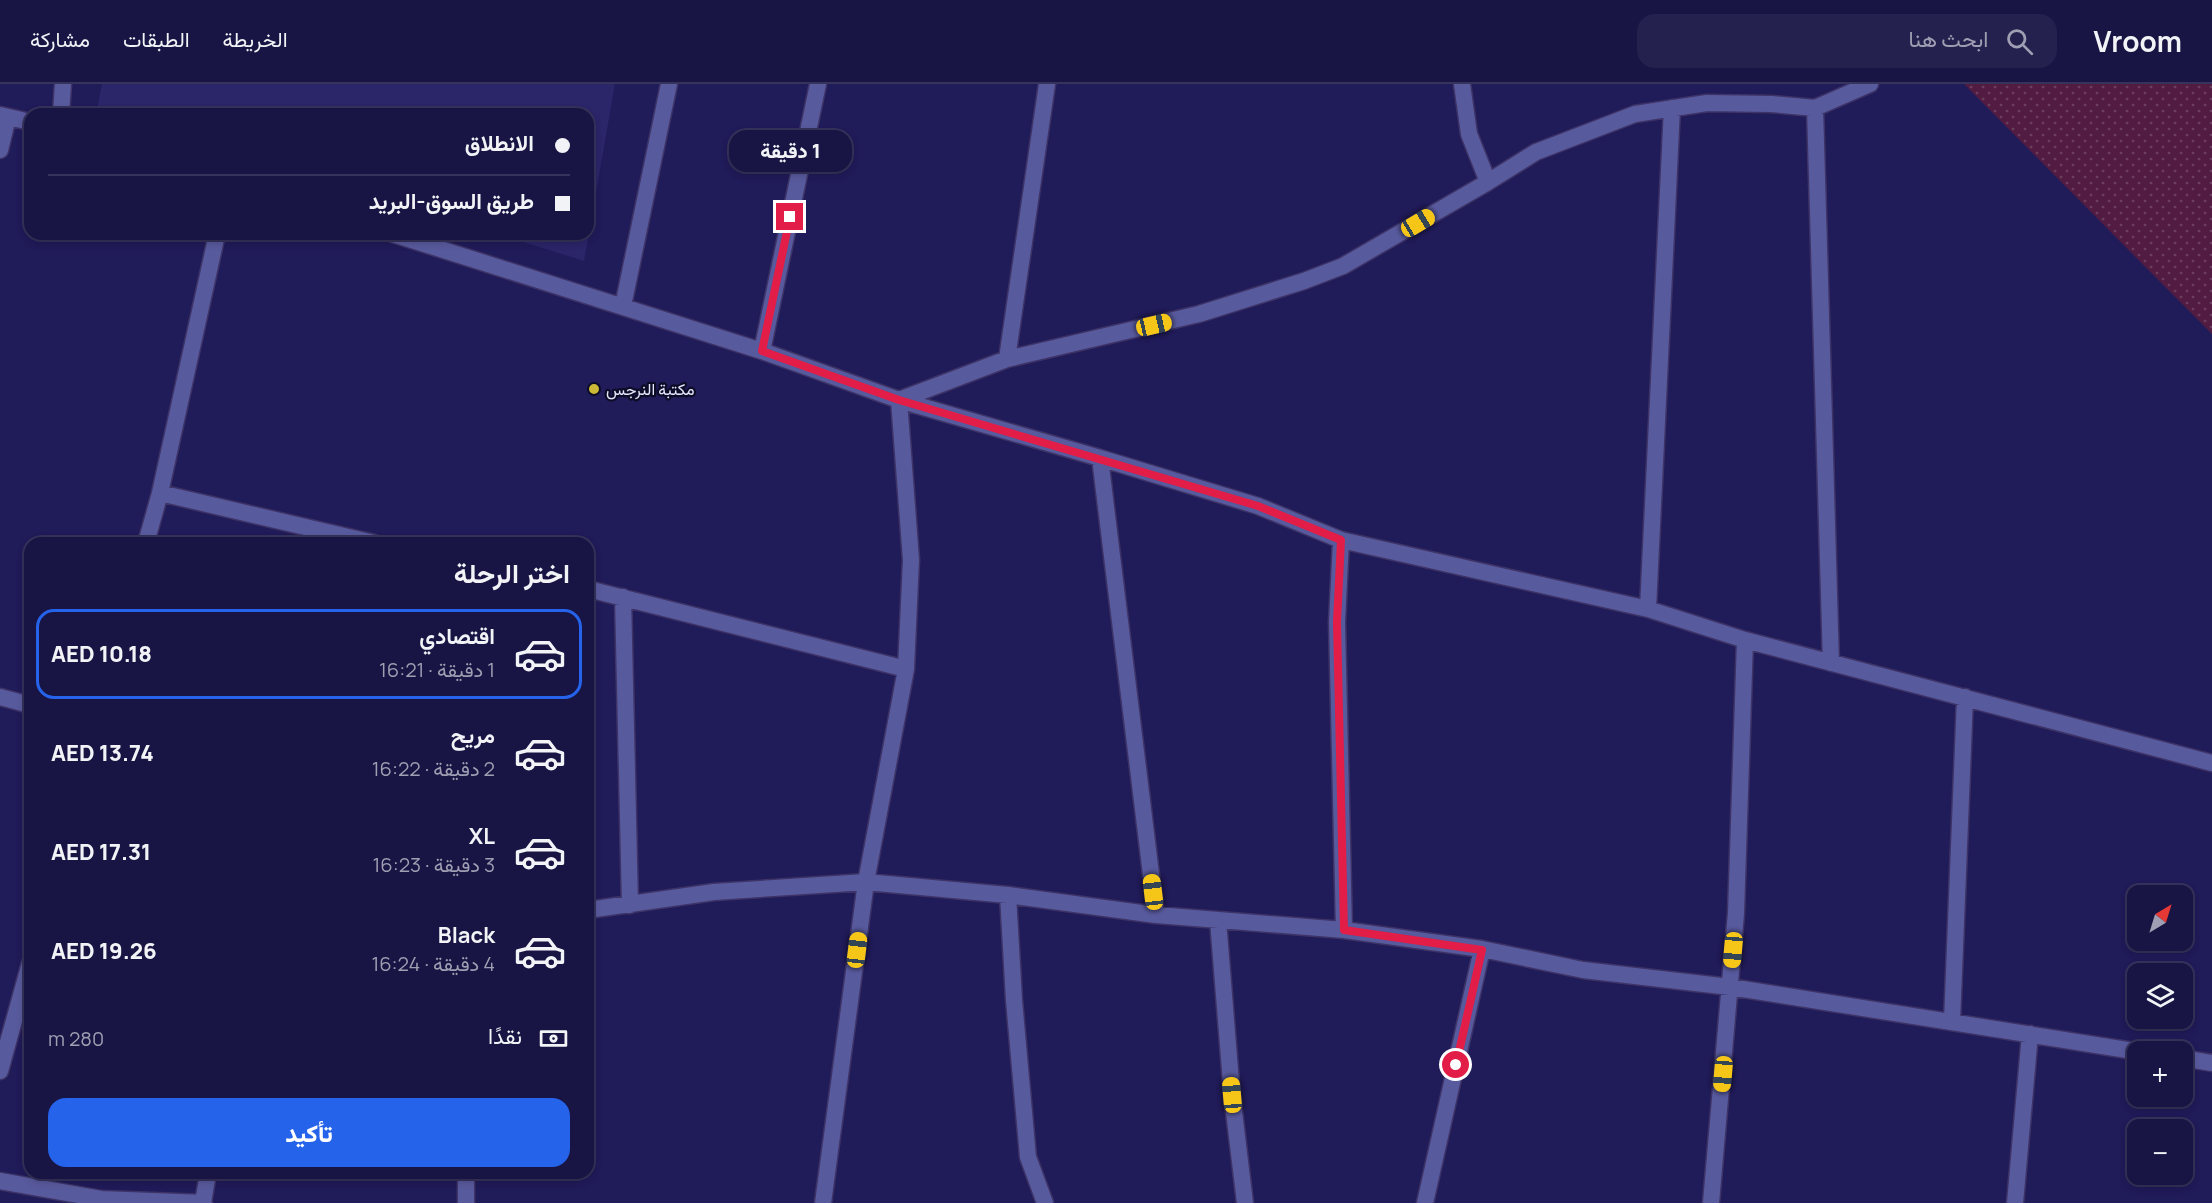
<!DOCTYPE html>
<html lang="ar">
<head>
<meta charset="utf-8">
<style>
  body { margin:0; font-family:Manrope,Vazirmatn,sans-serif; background:#25214e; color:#f1f3f6; direction:rtl; height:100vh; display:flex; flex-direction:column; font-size:22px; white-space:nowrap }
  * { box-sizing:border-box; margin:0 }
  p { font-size:20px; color:#9f9eb2 }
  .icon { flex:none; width:33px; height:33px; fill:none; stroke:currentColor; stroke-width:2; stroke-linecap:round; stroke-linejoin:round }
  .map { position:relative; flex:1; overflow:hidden; direction:ltr }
  .panel { position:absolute; left:24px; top:453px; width:570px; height:642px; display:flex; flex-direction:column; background:#181443; border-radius:18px; box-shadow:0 3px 9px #0003,0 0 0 2px #36335c; direction:rtl }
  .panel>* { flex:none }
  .guide { position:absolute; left:24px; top:24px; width:570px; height:132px; border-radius:18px; box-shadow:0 3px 9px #0003,0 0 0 2px #36335c; direction:rtl; display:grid; align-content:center; height:132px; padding:0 24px; background:#181443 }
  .needle { width:39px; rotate:38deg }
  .buttons { position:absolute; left:2127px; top:801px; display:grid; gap:12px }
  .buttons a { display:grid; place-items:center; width:66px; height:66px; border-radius:12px; background:#181443; box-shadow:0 3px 9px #0003,0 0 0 2px #36335c; font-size:30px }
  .end { position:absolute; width:27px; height:27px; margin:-14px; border:8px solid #e11d48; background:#fff; box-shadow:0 0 0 3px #fff }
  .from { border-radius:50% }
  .bubble { position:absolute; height:42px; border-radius:18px; background:#181443; box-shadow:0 3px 9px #0003,0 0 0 2px #36335c; font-size:20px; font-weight:800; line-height:42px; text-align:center; direction:rtl }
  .car { position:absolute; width:18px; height:36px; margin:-18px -9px; border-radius:8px; box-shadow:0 0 4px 2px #0007; background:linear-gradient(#f5c518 24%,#345 0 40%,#f5c518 0 76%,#345 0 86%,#f5c518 0) }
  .guide b { display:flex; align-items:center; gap:21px; height:57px; font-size:22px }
  .guide b+b { border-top:2px solid #36335c }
  .guide i { width:15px; height:15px; background:#f1f3f6 }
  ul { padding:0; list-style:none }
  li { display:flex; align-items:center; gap:18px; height:90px; margin:0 12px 9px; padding:0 12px; border:3px solid transparent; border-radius:18px }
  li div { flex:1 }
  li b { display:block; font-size:22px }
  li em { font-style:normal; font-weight:800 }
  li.current { border-color:#2563eb }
  li>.icon { width:54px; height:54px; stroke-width:1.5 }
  h2 { padding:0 24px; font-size:27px; line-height:72px }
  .pay { display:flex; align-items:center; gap:15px; height:66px; padding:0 24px; font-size:22px }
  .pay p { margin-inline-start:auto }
  .cta { display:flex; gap:12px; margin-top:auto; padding:12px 24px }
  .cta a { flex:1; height:69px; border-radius:18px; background:#2563eb; color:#fff; font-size:24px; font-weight:800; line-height:69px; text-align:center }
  header { display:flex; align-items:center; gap:36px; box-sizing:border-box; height:84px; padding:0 30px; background:#181443; border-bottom:2px solid #36335c }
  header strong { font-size:28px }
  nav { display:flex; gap:33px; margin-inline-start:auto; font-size:21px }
  .search { width:420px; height:54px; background:#25214e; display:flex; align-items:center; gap:15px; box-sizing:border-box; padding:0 21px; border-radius:18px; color:#9f9eb2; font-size:22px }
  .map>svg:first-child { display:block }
  .built { fill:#2b2569 }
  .garden { fill:url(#garden-dots) }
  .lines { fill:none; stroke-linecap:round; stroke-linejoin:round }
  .minor-casing { stroke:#3d3367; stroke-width:19 }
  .minor { stroke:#585a9e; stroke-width:16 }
  .route { stroke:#e11d48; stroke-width:8 }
  .poi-dot { fill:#ccb938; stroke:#0c0c26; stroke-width:2 }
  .labels { text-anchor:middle; stroke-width:4.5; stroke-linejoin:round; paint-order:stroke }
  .poi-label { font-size:16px; fill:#e4e7fe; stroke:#0c0c26; text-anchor:start }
</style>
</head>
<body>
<header>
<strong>Vroom</strong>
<div class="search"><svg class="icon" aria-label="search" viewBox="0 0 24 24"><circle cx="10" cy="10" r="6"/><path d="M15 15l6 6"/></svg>ابحث هنا</div>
<nav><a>الخريطة</a><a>الطبقات</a><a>مشاركة</a></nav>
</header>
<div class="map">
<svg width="2212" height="1119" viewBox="0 0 2212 1119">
  <defs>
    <pattern id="garden-dots" width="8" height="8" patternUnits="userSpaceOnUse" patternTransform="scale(1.5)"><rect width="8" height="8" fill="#521c42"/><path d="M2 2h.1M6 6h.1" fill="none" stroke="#6b3d5e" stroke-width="1.8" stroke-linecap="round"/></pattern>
  </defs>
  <rect width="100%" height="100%" fill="#201b59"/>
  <path class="built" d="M 102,0 L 615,0 L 584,177 L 498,150 L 588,150 L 588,30 L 111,30 L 97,25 Z"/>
  <path class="garden" d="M 1964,0 L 2212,0 L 2212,250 Z"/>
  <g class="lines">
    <defs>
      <path id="minor" d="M 1462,0 L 1469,50 L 1488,98
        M 1815,24 L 1831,579
        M 61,30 L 63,0
        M 0,31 L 30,38
        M 0,66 L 8,33
        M 393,150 L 762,267 L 899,316 L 1007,275 L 1199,230 L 1304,197 L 1343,182 L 1488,98 L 1536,68 L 1635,30 L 1707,19 L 1771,20 L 1815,24 L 1870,0
        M 623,222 L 669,0
        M 762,267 L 818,0
        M 1007,275 L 1047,0
        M 1100,374 L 1258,422 L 1341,456 L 1337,538 L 1344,846
        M 160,409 L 374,459
        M 1341,456 L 1648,525 L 1745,556 L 2212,679
        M 146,459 L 160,409 L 217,150
        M 588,505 L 906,585
        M 623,513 L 630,821
        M 1648,525 L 1672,24
        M 0,613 L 30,621
        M 1008,811 L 1014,916 L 1028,1073 L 1045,1119
        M 588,826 L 714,808 L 866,798 L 1008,811 L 1156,831 L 1344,846 L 1482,865 L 1583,886 L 1730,903 L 2140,968
        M 1218,836 L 1232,1011 L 1245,1119
        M 1952,938 L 1965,613
        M 2182,974 L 2212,979
        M 0,987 L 30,879
        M 0,1097 L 101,1115 L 204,1119
        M 203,1119 L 208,1089
        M 466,1119 L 466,1089
        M 823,1119 L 866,798 L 906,585 L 911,476 L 899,316 L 1100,374 L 1156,831
        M 1425,1119 L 1482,865
        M 1711,1119 L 1736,829 L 1745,556
        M 2015,1119 L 2030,950"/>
    </defs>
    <use href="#minor" class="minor-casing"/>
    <use href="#minor" class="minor"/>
  </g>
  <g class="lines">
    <path class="route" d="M 790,133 L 762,267 L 899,316 L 1258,422 L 1341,456 L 1337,538 L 1344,846 L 1482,866 L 1456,981"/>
  </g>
  <circle class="poi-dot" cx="594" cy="305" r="6"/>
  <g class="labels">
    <g class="poi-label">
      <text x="606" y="311">مكتبة النرجس</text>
    </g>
  </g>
</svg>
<div class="buttons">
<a><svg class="needle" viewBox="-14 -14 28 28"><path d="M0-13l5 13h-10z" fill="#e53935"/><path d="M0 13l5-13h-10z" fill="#9f9eb2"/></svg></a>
<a><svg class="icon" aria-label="layers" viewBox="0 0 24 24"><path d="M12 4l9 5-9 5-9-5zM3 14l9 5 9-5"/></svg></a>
<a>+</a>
<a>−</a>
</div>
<i class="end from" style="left:1456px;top:981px"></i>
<i class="end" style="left:790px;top:133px"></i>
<div class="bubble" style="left:729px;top:46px;width:123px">1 دقيقة</div>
<i class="car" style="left:1418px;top:139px;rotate:59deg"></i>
<i class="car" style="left:1154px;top:241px;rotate:77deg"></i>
<i class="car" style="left:1153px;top:808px;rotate:353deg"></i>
<i class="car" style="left:857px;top:866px;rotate:7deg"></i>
<i class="car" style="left:1733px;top:866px;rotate:185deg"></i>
<i class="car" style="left:1723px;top:990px;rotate:185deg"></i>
<i class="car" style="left:1232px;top:1011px;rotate:355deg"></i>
<div class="guide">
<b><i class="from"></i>الانطلاق</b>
<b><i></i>طريق السوق-البريد</b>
</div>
<section class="panel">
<h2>اختر الرحلة</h2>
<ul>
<li class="current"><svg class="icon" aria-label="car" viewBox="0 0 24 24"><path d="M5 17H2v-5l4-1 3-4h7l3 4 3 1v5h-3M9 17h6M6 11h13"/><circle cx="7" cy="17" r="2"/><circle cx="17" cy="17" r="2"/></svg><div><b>اقتصادي</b><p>1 دقيقة · 16:21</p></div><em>AED 10.18</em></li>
<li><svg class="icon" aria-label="car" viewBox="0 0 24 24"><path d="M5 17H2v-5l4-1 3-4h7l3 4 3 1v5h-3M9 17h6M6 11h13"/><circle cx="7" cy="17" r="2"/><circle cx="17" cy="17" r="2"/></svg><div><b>مريح</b><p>2 دقيقة · 16:22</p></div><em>AED 13.74</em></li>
<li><svg class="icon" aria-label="car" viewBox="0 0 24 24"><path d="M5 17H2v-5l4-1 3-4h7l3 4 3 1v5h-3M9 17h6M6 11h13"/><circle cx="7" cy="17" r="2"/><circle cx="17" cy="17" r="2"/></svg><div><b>XL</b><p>3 دقيقة · 16:23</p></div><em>AED 17.31</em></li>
<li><svg class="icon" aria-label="car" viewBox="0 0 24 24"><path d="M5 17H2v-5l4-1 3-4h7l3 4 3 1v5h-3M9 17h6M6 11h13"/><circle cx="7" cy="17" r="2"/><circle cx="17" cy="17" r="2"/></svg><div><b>Black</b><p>4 دقيقة · 16:24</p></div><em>AED 19.26</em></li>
</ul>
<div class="pay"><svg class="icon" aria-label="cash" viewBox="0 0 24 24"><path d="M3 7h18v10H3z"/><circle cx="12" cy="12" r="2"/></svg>نقدًا<p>280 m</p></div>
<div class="cta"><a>تأكيد</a></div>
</section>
</div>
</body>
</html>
